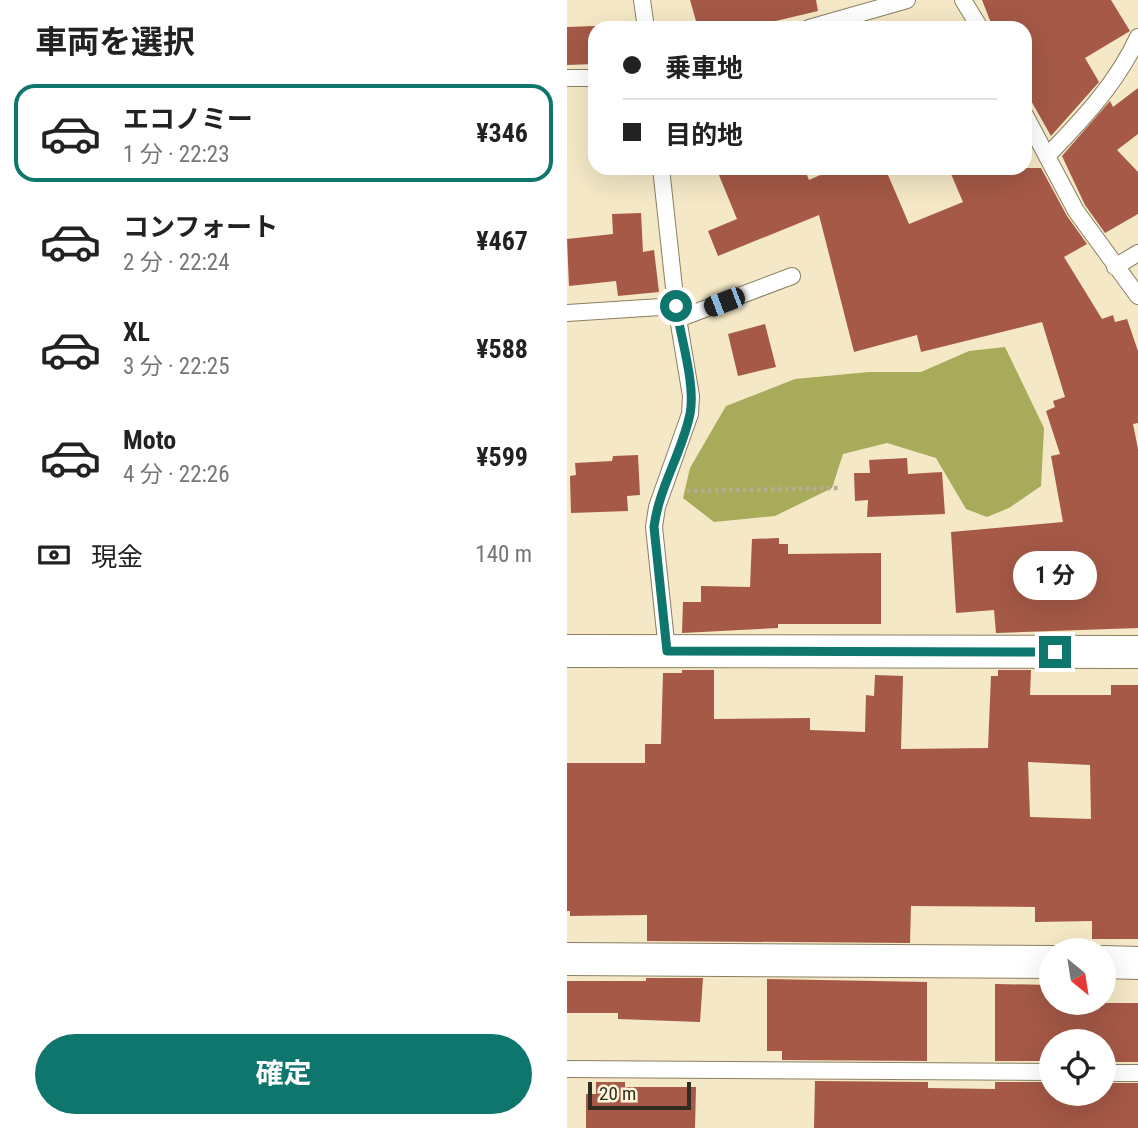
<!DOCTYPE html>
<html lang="ja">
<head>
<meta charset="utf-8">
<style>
  body { margin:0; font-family:"Roboto Condensed","Noto Sans JP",sans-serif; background:#f6f6f6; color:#222; height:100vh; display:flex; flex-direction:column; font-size:26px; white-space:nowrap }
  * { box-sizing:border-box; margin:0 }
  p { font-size:23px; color:#767676 }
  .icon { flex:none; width:38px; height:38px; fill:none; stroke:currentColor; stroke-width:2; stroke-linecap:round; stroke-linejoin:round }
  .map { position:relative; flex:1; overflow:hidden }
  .panel { display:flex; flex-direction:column; background:#fff; width:567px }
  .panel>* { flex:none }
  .guide { position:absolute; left:21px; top:21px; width:444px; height:154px; border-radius:21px; box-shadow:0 7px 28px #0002; display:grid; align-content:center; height:154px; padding:0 35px; background:#fff }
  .needle { width:46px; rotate:150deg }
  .controls { position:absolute; left:472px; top:938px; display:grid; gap:14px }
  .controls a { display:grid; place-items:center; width:77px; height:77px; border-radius:50%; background:#fff; box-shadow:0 7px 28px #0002; font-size:35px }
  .scale { position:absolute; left:21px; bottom:18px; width:103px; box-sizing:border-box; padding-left:7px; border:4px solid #302c1f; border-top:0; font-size:19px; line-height:24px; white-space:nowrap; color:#302c1f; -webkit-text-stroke:5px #fff5da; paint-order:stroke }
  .end { position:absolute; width:32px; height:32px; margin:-16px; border:9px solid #0f766e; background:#fff; box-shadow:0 0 0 4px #fff }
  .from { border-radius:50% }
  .bubble { position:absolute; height:49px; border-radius:24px; background:#fff; box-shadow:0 7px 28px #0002; font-size:23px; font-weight:700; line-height:49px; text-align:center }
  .car { position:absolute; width:21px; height:42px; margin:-21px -10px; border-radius:9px; box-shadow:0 0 5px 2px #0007; background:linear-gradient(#222 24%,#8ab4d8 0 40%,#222 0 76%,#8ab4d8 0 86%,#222 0) }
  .guide b { display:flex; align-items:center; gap:24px; height:66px; font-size:26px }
  .guide b+b { border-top:2px solid #e0e0e0 }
  .guide i { width:18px; height:18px; background:#222 }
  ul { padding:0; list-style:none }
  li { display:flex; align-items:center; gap:21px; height:98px; margin:0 14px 10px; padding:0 21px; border:4px solid transparent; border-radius:21px }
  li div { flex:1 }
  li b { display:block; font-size:26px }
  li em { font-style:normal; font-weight:700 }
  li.current { border-color:#0f766e }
  li>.icon { width:63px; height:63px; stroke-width:1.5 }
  h2 { padding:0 35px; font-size:32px; line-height:84px }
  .pay { display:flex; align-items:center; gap:18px; height:77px; padding:0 35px; font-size:26px }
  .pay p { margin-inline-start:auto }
  .primary-button { display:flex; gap:14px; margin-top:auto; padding:14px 35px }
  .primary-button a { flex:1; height:80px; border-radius:42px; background:#0f766e; color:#fff; font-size:28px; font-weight:700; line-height:80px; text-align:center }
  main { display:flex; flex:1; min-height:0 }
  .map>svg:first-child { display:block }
  .forest { fill:#a8ab5a }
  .building { fill:#a55946; fill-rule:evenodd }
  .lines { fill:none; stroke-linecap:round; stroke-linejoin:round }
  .lane-casing { stroke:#8a7f61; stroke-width:18 }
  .street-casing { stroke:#8a7f61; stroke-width:34 }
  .path { stroke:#b6ac91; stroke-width:4.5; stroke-dasharray:3.5 3.5; stroke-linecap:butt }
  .lane { stroke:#fff; stroke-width:16 }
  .street { stroke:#fff; stroke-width:32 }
  .route { stroke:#0f766e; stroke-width:9 }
</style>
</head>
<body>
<main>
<section class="panel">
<h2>車両を選択</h2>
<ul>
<li class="current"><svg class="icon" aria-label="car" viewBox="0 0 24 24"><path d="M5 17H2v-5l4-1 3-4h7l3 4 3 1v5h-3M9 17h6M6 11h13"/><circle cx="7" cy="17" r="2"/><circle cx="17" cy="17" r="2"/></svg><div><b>エコノミー</b><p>1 分 · 22:23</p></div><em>¥346</em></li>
<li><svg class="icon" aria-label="car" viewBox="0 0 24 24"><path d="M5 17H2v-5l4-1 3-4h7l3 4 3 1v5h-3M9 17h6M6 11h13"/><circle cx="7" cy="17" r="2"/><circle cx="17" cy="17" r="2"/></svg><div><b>コンフォート</b><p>2 分 · 22:24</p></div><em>¥467</em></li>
<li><svg class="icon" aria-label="car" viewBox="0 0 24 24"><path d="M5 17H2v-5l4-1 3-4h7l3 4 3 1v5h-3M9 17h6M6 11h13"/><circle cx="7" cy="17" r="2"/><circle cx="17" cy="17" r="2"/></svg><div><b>XL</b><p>3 分 · 22:25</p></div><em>¥588</em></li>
<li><svg class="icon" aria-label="car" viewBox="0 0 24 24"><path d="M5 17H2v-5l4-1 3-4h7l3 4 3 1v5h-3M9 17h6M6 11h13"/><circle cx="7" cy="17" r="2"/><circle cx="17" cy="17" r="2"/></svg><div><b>Moto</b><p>4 分 · 22:26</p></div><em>¥599</em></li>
</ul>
<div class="pay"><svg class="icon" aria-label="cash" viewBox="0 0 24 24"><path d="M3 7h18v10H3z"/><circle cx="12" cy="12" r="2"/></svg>現金<p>140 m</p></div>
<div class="primary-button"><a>確定</a></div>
</section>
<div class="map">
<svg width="571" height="1128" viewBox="0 0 571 1128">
  <rect width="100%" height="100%" fill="#f4e8c6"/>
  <path class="forest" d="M 438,347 L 477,428 L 474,486 L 442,508 L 420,517 L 399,509 L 369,458 L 320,443 L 276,454 L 265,488 L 208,516 L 147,522 L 116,498 L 123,468 L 159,406 L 228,379 L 302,372 L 354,372 L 402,351 Z"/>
  <path class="building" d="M 123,0 L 249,0 L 251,11 L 179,28 L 131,28 Z
    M 415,0 L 544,0 L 563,31 L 518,58 L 532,82 L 484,136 L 458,90 L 458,28 L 426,28 Z
    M 28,26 L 28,64 L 0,65 L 0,27 Z
    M 571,88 L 571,134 L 550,150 L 571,172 L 571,214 L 538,233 L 518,205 L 495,156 L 543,101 L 546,107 Z
    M 149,168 L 237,168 L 242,180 L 269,168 L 318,168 L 342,224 L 396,202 L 384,174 L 399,168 L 474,168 L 500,216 L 520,244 L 497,257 L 535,319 L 546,315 L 548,322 L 560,319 L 571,351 L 571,423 L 566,424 L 571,449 L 571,628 L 429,633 L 427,610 L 389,613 L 384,532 L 496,522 L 484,456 L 493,454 L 479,411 L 488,407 L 486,401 L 498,397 L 475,322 L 354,352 L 350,335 L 287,352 L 252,215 L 151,256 L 141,231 L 170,219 Z
    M 74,213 L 76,252 L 87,250 L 92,292 L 51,296 L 49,281 L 2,286 L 0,239 L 46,234 L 45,214 Z
    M 198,324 L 209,367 L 171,376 L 161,334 Z
    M 71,455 L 73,495 L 60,496 L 61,511 L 4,513 L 3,476 L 9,475 L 8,463 L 45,461 L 46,456 Z
    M 340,458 L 341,474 L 375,472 L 378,514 L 300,517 L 301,500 L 288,501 L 287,473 L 303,473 L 302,460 Z
    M 212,538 L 212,544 L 221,544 L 221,554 L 314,553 L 314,624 L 211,624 L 211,628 L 115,633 L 116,602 L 134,602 L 134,586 L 183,587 L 185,539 Z
    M 115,670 L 147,670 L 147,719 L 243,718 L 243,730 L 298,732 L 299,695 L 307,696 L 308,675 L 336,676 L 334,749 L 421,748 L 424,676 L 431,676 L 431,670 L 464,670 L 463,695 L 544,695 L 544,685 L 571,685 L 571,939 L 525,939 L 525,921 L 468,922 L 468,907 L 344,906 L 343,943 L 80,941 L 80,915 L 3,916 L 3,911 L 0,911 L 0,763 L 78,763 L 78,744 L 94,744 L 96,673 L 115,673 ZM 461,762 L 523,765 L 524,819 L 463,817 Z
    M 79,978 L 136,978 L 133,1022 L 51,1019 L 51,1013 L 0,1013 L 0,981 L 79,981 Z
    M 200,979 L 360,982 L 360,1061 L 215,1060 L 215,1051 L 200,1051 Z
    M 428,984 L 485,985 L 485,1003 L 571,1003 L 571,1062 L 537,1062 L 537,1041 L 485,1041 L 485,1061 L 428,1061 Z
    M 248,1081 L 361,1082 L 361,1088 L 428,1089 L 428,1082 L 485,1082 L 485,1094 L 537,1094 L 537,1083 L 571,1083 L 571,1128 L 247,1128 Z
    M 29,1082 L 58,1082 L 58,1087 L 129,1087 L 128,1128 L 19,1128 L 19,1094 L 29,1094 Z"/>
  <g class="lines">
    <defs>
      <path id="lane" d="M 75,0 L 79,28
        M 396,0 L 413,28
        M 242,28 L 340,0
        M 0,78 L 28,78
        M 458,115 L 509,211 L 571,296
        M 480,156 C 515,120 550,83 571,37
        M 94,168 L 109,306 L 124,396 L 123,414 L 90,507 L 87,527 L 100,651
        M 548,267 L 571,253
        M 0,313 L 109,306
        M 111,319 L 225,276
        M 0,1069 L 485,1072
        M 537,1073 L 571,1073"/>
      <path id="street" d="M 0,651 L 571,652
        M 0,959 L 485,962
        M 537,962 L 571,963"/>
    </defs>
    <use href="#lane" class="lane-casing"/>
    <use href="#street" class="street-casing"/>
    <path class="path" d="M 120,491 L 273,488"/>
    <use href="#lane" class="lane"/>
    <use href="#street" class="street"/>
  </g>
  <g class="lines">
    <path class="route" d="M 109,306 C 113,336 129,384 123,414 C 115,453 92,487 87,527 L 100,651 L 488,652"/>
  </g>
</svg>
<div class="controls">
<a><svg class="needle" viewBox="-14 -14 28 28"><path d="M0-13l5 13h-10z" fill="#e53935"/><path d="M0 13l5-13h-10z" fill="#767676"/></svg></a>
<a><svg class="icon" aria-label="locate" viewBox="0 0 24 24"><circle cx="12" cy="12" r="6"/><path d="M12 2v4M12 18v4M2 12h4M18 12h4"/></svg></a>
</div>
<div class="scale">20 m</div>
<i class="end from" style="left:109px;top:306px"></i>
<i class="end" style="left:488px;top:652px"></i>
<div class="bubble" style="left:446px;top:551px;width:84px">1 分</div>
<i class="car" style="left:157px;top:302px;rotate:249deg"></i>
<div class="guide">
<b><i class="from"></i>乗車地</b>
<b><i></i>目的地</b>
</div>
</div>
</main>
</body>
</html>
